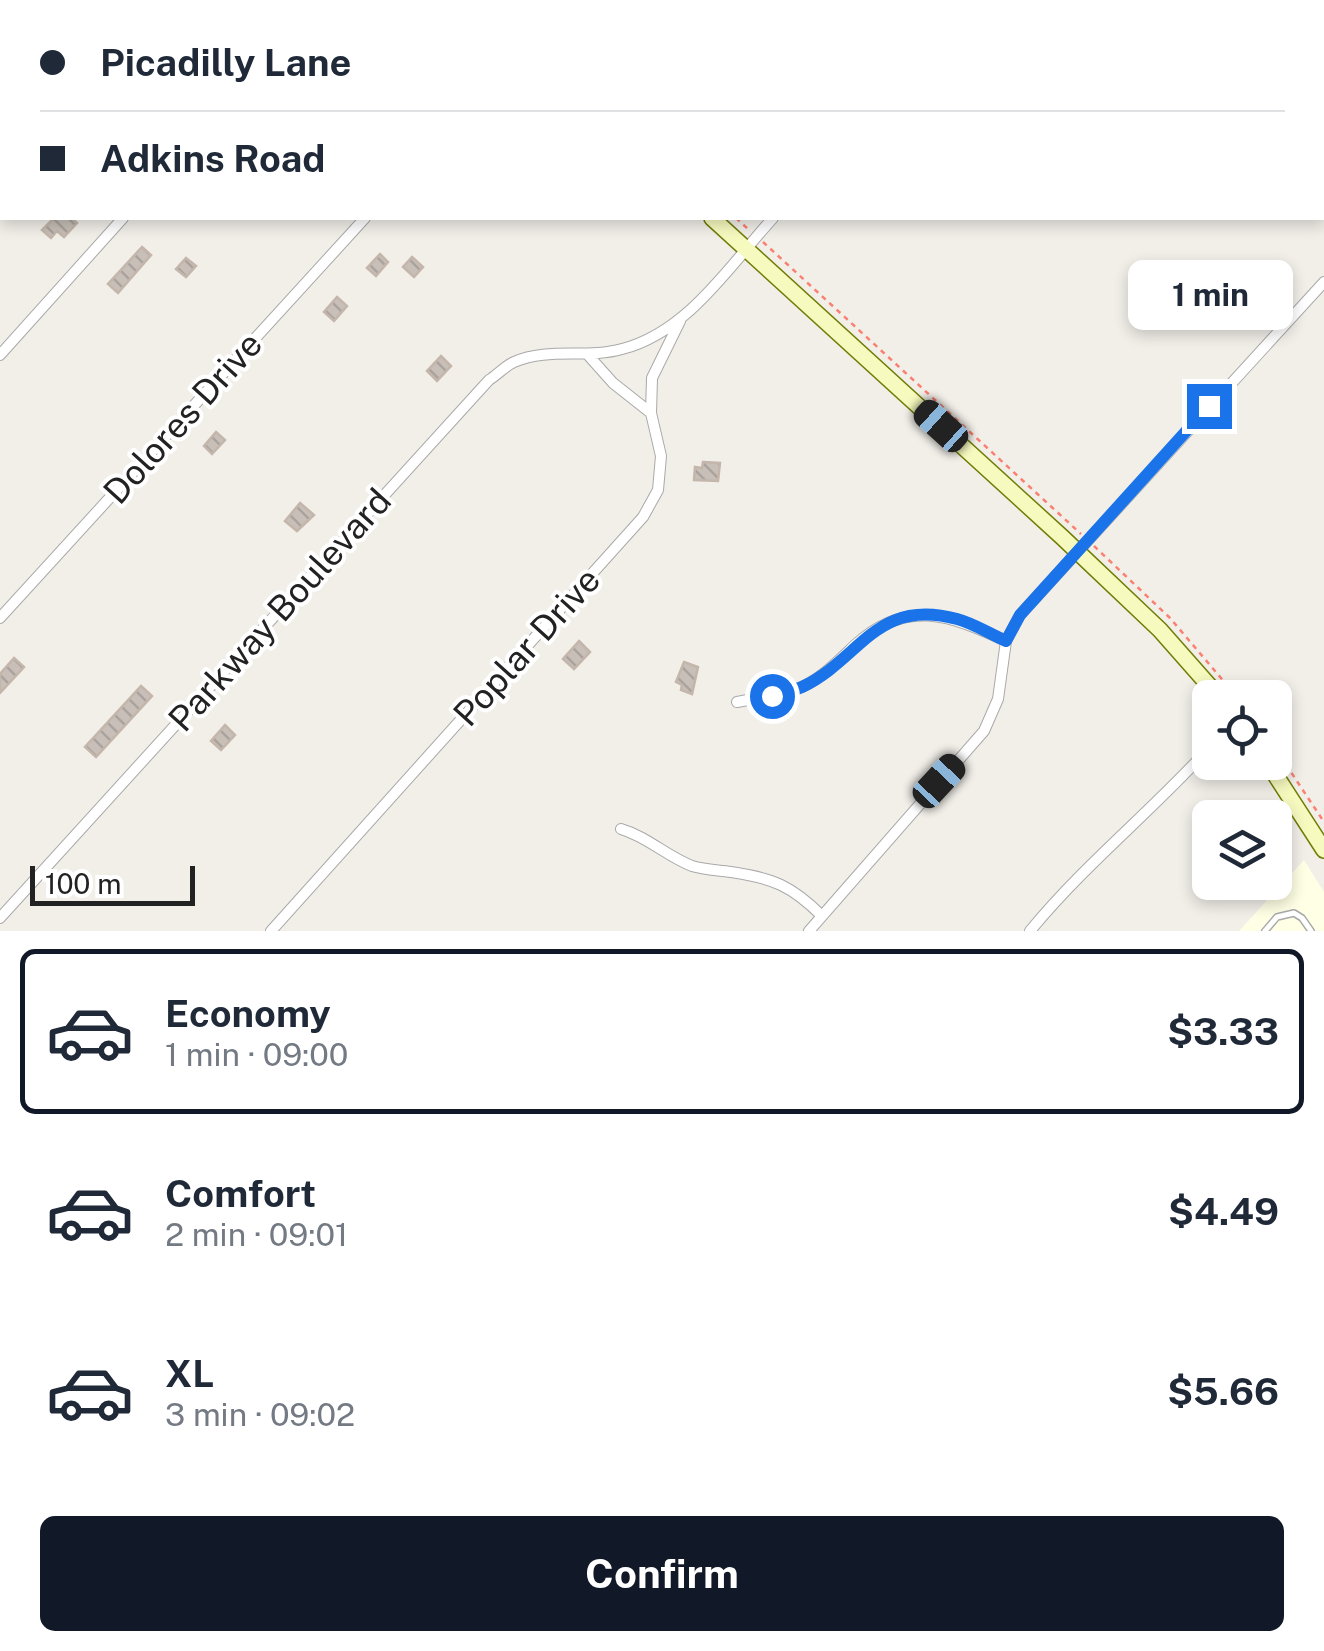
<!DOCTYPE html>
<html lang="en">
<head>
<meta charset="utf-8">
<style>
  body { margin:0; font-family:"Public Sans",sans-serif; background:#f2f2f3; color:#1f2937; height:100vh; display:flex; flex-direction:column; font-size:38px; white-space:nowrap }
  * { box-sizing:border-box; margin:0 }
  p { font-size:32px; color:#747a83 }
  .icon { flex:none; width:55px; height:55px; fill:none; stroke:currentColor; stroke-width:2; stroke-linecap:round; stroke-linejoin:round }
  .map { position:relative; height:931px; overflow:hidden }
  .drawer { display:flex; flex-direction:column; background:#fff; flex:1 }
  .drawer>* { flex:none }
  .hud { position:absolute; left:0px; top:0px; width:1325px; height:220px; box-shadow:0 5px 15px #0003; display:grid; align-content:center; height:220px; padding:0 40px; background:#fff }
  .tools { position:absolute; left:1192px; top:680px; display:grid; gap:20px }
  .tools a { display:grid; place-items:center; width:100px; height:100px; border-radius:15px; background:#fff; box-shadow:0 5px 15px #0003; font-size:50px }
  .scale { position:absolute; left:30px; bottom:25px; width:165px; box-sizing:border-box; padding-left:10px; border:5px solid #222; border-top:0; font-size:28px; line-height:35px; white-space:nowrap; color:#222; -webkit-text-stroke:8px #fff; paint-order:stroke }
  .end { position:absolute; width:45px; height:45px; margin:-22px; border:12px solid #1a73e8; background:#fff; box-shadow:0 0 0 5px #fff }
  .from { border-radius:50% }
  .bubble { position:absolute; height:70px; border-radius:15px; background:#fff; box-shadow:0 5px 15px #0003; font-size:32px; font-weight:700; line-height:70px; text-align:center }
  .car { position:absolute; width:30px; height:60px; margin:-30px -15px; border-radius:12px; box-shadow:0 0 8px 2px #0007; background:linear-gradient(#222 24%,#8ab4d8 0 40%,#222 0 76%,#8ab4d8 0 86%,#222 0) }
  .hud b { display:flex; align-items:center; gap:35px; height:95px; font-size:38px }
  .hud b+b { border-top:2px solid #e0e1e3 }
  .hud i { width:25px; height:25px; background:#1f2937 }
  ul { padding:18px 0 0; list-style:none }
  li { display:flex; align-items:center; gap:30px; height:165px; margin:0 20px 15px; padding:0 20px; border:5px solid transparent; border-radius:15px }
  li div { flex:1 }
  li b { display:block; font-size:38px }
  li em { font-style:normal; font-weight:700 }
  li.current { border-color:#111827 }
  li>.icon { width:90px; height:90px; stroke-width:1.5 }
  .button { display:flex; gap:20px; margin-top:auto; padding:20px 40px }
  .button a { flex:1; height:115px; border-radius:15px; background:#111827; color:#fff; font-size:40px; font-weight:700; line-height:115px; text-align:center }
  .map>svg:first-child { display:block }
  .education { fill:#ffffe5 }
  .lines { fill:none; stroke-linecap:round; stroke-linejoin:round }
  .stream { stroke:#aad3df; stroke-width:4 }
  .building { fill:url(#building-back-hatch); stroke:#c4b6ab; stroke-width:2.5 }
  .lane-casing { stroke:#a9a9a9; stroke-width:8 }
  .street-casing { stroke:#a9a9a9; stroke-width:12 }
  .secondary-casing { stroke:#707d05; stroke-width:18 }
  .path { stroke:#fa8072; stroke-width:2.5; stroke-dasharray:5 5; stroke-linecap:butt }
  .lane { stroke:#fff; stroke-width:5 }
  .street { stroke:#fff; stroke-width:10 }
  .secondary { stroke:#f7fabf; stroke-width:15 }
  .route { stroke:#1a73e8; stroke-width:12 }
  .labels { text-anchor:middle; stroke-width:8; stroke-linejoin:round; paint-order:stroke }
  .street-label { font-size:35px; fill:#222; stroke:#fff }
</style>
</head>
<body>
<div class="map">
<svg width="1324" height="931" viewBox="0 0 1324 931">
  <defs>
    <pattern id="building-back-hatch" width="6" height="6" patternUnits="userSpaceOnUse" patternTransform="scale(2.5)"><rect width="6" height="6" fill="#c7bfb8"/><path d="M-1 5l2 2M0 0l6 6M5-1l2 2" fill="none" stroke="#aba49e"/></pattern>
  </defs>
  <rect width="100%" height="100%" fill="#f2efe9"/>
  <path class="education" d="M 1304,860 L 1324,892 L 1324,931 L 1239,931 Z"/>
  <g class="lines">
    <path class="stream" d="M 26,0 L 28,2
      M 105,0 L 109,2
      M 61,2 L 65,0
      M 0,206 L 2,205"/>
  </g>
  <path class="building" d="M 54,218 L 72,218 L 77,223 L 64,237 L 57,231 L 51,238 L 42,230 Z
    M 142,247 L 151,255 L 118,293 L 108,284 Z
    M 380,254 L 388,262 L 376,276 L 367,268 Z
    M 412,257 L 423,267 L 414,277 L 403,267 Z
    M 186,258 L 196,266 L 186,277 L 176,269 Z
    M 337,297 L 347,306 L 334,321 L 324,312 Z
    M 441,356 L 451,366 L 437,381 L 427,371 Z
    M 216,432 L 225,440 L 212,454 L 204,446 Z
    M 703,462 L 720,463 L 718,481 L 694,480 L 695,467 L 702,468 Z
    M 300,503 L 314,515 L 297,531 L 285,521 Z
    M 579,641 L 590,652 L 574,669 L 563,659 Z
    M 14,658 L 24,667 L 0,693 L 0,674 Z
    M 684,662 L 698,667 L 692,694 L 681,690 L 682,685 L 676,682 Z
    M 141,686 L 152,696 L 96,757 L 85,747 Z
    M 225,725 L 235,735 L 221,750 L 211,741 Z"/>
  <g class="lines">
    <defs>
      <path id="lane" d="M 1265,931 L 1277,917 L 1294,913 L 1302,918 L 1311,931"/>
      <path id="street" d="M 316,2 L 319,0
        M 554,2 L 556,0
        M 979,2 L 980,0
        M 1207,2 L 1209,0
        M 0,355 L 123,218
        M 588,355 L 613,383 L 651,413
        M 0,618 L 365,218
        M 737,702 C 758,698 780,696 799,688 C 820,680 838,661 855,645 C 906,598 950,615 1006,641
        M 621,829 C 648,837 666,856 692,866 C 705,870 718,870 731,872 C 773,878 792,886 822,916
        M 0,918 L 489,380 C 497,375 505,366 514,362 C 548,347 587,359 622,349 C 688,332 730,265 773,218
        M 271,931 L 643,517 L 658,490 L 661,456 L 651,413 L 652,378 L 680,321
        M 809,931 L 984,731 L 998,699 L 1006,641 L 1020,615 L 1324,282
        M 1030,931 C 1085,864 1152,811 1210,747"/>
      <path id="secondary" d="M 474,0 L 477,2
        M 712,218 L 1062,537 L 1160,630 L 1220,698
        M 1267,762 L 1324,850"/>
    </defs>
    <use href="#lane" class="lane-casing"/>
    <use href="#street" class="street-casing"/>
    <use href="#secondary" class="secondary-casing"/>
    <path class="path" d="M 500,0 L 503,2
      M 736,218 L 749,230
      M 763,242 L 1081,534
      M 1094,546 L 1170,618 L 1238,698
      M 1275,748 L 1324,822"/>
    <use href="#lane" class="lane"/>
    <use href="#street" class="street"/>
    <use href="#secondary" class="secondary"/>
  </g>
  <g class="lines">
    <path class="route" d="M 772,696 C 782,693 793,691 802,687 C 861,659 876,597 957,619 C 973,623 990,634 1006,641 L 1020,615 L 1209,406"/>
  </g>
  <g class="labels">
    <g class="street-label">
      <text transform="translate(183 418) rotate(-48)" y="12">Dolores Drive</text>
      <text transform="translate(280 610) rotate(-48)" y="12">Parkway Boulevard</text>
      <text transform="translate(527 647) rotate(-48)" y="12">Poplar Drive</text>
    </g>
  </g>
</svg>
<div class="tools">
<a><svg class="icon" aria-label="locate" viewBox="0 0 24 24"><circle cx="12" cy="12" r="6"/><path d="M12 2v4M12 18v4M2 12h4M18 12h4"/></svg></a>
<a><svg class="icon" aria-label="layers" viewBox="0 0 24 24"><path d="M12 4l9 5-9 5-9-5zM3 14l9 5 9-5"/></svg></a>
</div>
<div class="scale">100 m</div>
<i class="end from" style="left:772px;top:696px"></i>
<i class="end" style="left:1209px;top:406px"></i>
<div class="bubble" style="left:1128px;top:260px;width:165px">1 min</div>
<i class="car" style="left:941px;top:426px;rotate:312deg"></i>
<i class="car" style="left:939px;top:781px;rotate:43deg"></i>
<div class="hud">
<b><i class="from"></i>Picadilly Lane</b>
<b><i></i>Adkins Road</b>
</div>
</div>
<section class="drawer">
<ul>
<li class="current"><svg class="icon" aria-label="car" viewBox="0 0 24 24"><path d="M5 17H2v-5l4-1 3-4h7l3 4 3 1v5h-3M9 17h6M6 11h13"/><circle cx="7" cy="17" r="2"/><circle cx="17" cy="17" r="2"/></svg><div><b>Economy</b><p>1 min · 09:00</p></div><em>$3.33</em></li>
<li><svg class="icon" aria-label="car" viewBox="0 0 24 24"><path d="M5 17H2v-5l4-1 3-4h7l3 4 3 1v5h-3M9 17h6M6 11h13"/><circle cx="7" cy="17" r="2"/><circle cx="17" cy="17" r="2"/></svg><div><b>Comfort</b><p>2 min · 09:01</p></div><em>$4.49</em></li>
<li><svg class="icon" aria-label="car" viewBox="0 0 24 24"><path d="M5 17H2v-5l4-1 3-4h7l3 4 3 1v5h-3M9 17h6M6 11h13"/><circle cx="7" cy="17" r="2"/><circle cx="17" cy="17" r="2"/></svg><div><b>XL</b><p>3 min · 09:02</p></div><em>$5.66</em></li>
</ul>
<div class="button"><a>Confirm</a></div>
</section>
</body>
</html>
